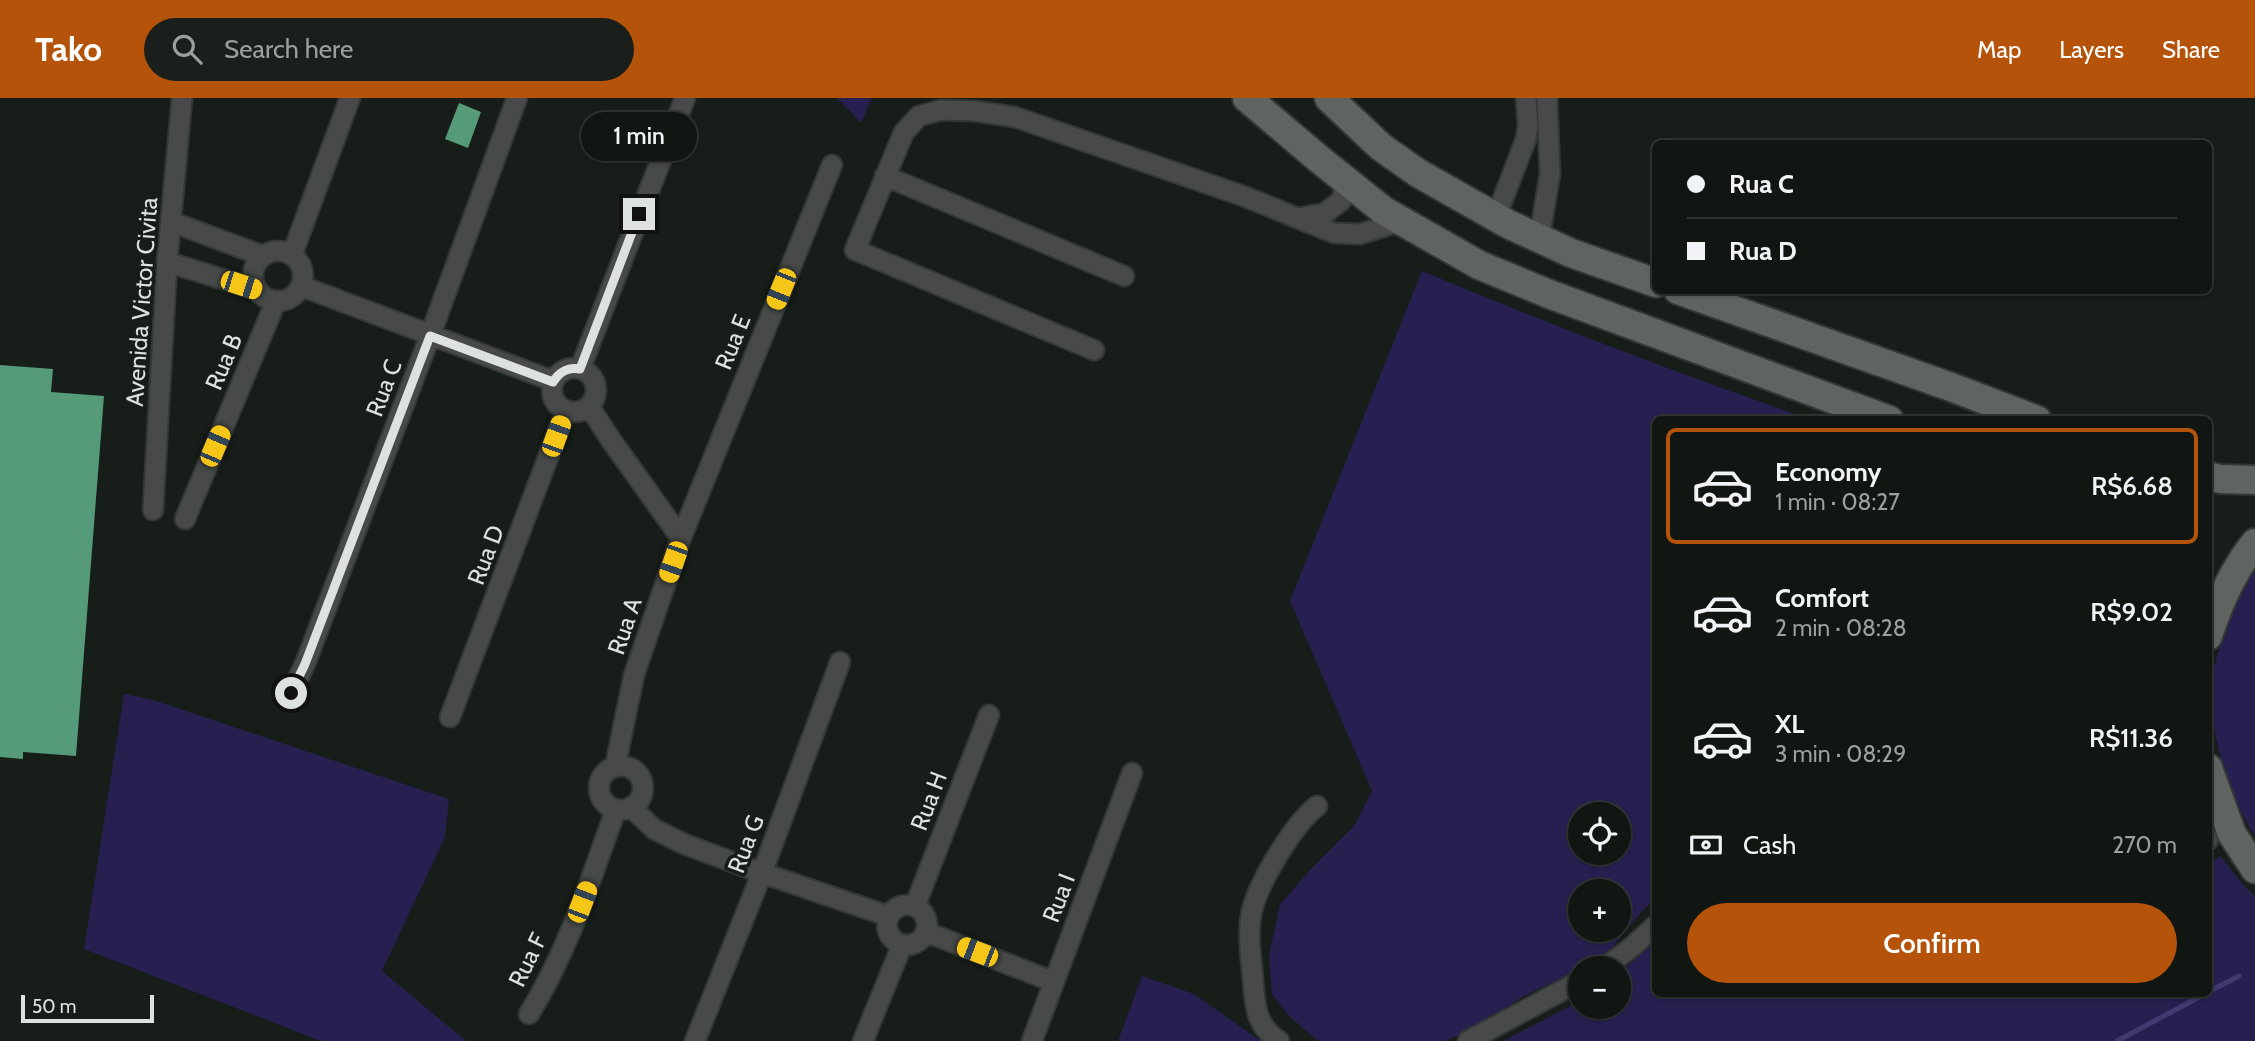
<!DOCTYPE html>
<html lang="en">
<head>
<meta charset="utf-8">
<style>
  body { margin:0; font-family:Cabin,sans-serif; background:#1a1f1c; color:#f1f3f6; height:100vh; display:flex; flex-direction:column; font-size:26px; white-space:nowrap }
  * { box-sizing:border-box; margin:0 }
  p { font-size:23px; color:#9c9fa0 }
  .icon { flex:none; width:38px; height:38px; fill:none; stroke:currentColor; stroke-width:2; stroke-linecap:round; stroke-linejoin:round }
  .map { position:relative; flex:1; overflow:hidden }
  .drawer { position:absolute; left:1652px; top:318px; width:560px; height:581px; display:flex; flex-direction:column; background:#111613; border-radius:10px; box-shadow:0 2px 5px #0004,0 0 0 2px #303533 }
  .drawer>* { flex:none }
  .guide { position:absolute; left:1652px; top:42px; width:560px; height:154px; border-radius:10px; box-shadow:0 2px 5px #0004,0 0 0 2px #303533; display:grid; align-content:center; height:154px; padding:0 35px; background:#111613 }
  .buttons { position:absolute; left:1568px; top:704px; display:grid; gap:14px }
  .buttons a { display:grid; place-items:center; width:63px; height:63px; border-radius:50%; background:#111613; box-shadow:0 2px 5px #0004,0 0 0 2px #303533; font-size:35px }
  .scale { position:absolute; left:21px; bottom:18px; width:133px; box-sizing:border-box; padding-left:7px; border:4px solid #dde1df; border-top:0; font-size:19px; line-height:24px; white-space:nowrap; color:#dde1df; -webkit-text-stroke:5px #171d19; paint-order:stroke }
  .end { position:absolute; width:32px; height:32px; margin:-16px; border:9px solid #dde1df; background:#111; box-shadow:0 0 0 4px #111 }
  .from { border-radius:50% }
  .bubble { position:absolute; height:49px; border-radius:24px; background:#111613; box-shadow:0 2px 5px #0004,0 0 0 2px #303533; font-size:23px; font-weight:600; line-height:49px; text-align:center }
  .car { position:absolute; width:21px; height:42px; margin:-21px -10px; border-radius:9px; box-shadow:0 0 5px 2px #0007; background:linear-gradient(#f5c518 24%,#345 0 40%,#f5c518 0 76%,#345 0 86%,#f5c518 0) }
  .guide b { display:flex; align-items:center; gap:24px; height:66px; font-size:26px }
  .guide b+b { border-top:2px solid #303533 }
  .guide i { width:18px; height:18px; background:#f1f3f6 }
  ul { padding:12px 0 0; list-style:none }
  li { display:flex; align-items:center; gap:21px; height:116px; margin:0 14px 10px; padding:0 21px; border:4px solid transparent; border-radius:10px }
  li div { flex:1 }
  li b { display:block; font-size:26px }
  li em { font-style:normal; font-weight:600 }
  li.current { border-color:#b45309 }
  li>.icon { width:63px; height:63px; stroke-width:1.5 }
  .pay { display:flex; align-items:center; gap:18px; height:77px; padding:0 35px; font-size:26px }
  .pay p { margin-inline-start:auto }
  .button { display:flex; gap:14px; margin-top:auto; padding:14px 35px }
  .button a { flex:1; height:80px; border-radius:42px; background:#b45309; color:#fff; font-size:28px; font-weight:600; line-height:80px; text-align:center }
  header { display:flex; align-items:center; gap:42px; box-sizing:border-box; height:98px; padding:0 35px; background:#b45309; color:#fff }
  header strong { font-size:33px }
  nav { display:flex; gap:38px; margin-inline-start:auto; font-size:24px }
  .search { width:490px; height:63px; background:#1a1f1c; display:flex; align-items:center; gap:18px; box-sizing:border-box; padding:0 24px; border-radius:38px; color:#9c9fa0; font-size:26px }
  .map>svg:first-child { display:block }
  .green { fill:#271f50; fill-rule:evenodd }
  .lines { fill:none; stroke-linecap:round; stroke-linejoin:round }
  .stream { stroke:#403a6f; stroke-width:5 }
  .building { fill:#569b79 }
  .street-casing { stroke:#333835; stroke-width:23 }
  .secondary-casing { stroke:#333835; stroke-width:32 }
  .street { stroke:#474a48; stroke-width:19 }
  .secondary { stroke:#5f6461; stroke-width:28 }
  .route { stroke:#dde1df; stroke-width:9 }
  .labels { text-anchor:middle; stroke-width:7; stroke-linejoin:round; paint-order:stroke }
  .street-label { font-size:24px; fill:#dde1df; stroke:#171d19 }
</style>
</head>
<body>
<header>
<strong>Tako</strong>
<div class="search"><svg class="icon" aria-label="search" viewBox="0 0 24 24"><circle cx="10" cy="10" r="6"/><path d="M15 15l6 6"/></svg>Search here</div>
<nav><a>Map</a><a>Layers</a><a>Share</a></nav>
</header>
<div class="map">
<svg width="2255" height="943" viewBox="0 0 2255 943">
  <rect width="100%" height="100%" fill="#171d19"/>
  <path class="green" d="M 837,0 L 872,0 L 861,25 Z
    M 1422,173 C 1551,227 1680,276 1812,322 L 1656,322 L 1655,802 C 1630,818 1610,867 1580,870 L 1580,872 L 1524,898 L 1474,930 L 1445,943 L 1318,943 L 1289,918 L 1272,896 L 1269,857 L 1280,807 L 1310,772 L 1354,728 L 1372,693 L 1290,503 ZM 1580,716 L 1619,716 L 1619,754 L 1580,754 ZM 1580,793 L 1619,793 L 1619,831 L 1580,831 Z
    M 2255,465 L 2255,737 L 2250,731 L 2225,680 L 2213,625 L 2214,569 L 2228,515 Z
    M 124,596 L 150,601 L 449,701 L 445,739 L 382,873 L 466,943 L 321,943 L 84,851 Z
    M 2221,759 L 2244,788 L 2255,798 L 2255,943 L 1503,943 L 1580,903 L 1580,908 L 1619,908 L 1619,875 L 1655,844 L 1656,896 L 2208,896 L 2209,764 Z
    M 1142,878 L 1194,896 L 1261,943 L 1118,943 Z"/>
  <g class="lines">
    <path class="stream" d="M 2208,894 L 2239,878
      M 2117,943 L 2205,896"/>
  </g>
  <path class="building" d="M 459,5 L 481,14 L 468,50 L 445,41 Z
    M 0,267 L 53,271 L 51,294 L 104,298 L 76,658 L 23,654 L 23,661 L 0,659 Z"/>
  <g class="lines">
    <defs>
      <path id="street" d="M 885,78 L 1124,178
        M 1496,119 L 1526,41 L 1528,27 L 1526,0
        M 1299,120 L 1325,115 L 1342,102 L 1346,83
        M 172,124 L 263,158
        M 1539,141 L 1550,76 L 1547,0
        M253 178a25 25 0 1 1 50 0a25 25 0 1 1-50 0Z
        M 292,157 L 350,0
        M 167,164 L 258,192
        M 301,188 L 553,283
        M 1094,252 L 855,152 L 904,34 L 919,18 L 941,12 L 974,13 L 1015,19 L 1246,99 L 1334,135 L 1360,136 L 1402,123
        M552 292a22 22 0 1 1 44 0a22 22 0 1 1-44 0Z
        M 580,271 L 685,0
        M 589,308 L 611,342 L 681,440 L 634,577 L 615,669
        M 153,412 L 167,164 L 182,0
        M 185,421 L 276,203
        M 681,440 L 832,67
        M 291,595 L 305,566 L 430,238 L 517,0
        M 450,619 L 566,312
        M599 690a22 22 0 1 1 44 0a22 22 0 1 1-44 0Z
        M 631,709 L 654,731 L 684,746 L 762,775 L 888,818
        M 2208,741 L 2208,742
        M887 827a20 20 0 1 1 40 0a20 20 0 1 1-40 0Z
        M 915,808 L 989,617
        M 926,834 L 1054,884
        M 1604,870 L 1632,849 L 1656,827
        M 529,916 C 568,853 591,780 616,711
        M 695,943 L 762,775 L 840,564
        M 863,943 L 902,847
        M 1032,943 L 1132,675
        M 1279,943 C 1256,928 1255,909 1253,882 C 1251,860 1247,835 1252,812 C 1260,782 1293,727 1317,708
        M 1468,943 L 1580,883"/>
      <path id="secondary" d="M 1247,0 L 1319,61 L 1384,113 L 1479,167 L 1549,196 L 1889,322
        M 1329,0 L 1381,49 L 1418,75 L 1508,126 L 1571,155 L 1656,185
        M 1678,192 L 1951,289 L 2037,322
        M 2208,378 L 2220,381 L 2255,382
        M 2208,538 C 2219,504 2233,472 2255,445
        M 2208,670 L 2232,736 L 2255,771"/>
    </defs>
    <use href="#street" class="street-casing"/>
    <use href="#secondary" class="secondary-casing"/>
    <use href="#street" class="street"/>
    <use href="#secondary" class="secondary"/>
  </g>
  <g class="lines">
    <path class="route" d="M 291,595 L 305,566 L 430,238 L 553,284 C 560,273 568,269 580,271 L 639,116"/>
  </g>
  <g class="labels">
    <g class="street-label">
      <text transform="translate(142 204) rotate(-86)" y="8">Avenida Victor Civita</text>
      <text transform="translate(733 244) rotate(-68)" y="8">Rua E</text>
      <text transform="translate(224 264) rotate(-67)" y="8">Rua B</text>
      <text transform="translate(384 290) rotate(-69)" y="8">Rua C</text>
      <text transform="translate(486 457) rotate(-69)" y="8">Rua D</text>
      <text transform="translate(625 528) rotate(-71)" y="8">Rua A</text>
      <text transform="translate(929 703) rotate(-69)" y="8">Rua H</text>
      <text transform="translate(746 746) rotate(-69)" y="8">Rua G</text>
      <text transform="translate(1059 800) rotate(-69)" y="8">Rua I</text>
      <text transform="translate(528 862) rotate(-64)" y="8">Rua F</text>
    </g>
  </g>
</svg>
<div class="buttons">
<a><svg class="icon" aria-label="locate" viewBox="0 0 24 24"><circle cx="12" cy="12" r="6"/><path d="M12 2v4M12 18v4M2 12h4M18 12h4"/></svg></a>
<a>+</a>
<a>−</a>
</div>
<div class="scale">50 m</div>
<i class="end from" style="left:291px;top:595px"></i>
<i class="end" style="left:639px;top:116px"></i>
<div class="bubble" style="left:581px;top:14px;width:116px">1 min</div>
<i class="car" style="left:241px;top:187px;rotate:108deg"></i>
<i class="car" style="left:781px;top:191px;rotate:202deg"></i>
<i class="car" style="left:556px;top:338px;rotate:20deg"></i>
<i class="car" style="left:215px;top:348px;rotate:23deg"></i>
<i class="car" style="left:673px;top:464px;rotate:199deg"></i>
<i class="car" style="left:582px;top:804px;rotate:21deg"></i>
<i class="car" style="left:977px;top:854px;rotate:291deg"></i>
<div class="guide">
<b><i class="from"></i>Rua C</b>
<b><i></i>Rua D</b>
</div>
<section class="drawer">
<ul>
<li class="current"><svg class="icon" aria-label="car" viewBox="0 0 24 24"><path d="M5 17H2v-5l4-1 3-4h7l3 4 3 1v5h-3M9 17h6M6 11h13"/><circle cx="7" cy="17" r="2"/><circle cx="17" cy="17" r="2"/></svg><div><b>Economy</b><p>1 min · 08:27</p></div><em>R$6.68</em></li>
<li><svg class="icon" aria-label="car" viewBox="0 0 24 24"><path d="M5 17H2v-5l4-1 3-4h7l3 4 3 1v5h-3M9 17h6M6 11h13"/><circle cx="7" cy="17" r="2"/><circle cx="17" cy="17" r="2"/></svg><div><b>Comfort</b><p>2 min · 08:28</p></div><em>R$9.02</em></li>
<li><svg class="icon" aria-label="car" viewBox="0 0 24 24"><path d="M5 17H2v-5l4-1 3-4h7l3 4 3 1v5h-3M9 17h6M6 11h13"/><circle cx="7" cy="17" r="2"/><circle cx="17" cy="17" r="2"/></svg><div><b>XL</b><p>3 min · 08:29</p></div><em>R$11.36</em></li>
</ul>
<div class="pay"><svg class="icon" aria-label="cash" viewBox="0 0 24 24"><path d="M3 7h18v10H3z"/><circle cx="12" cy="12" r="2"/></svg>Cash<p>270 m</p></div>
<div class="button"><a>Confirm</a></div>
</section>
</div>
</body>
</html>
